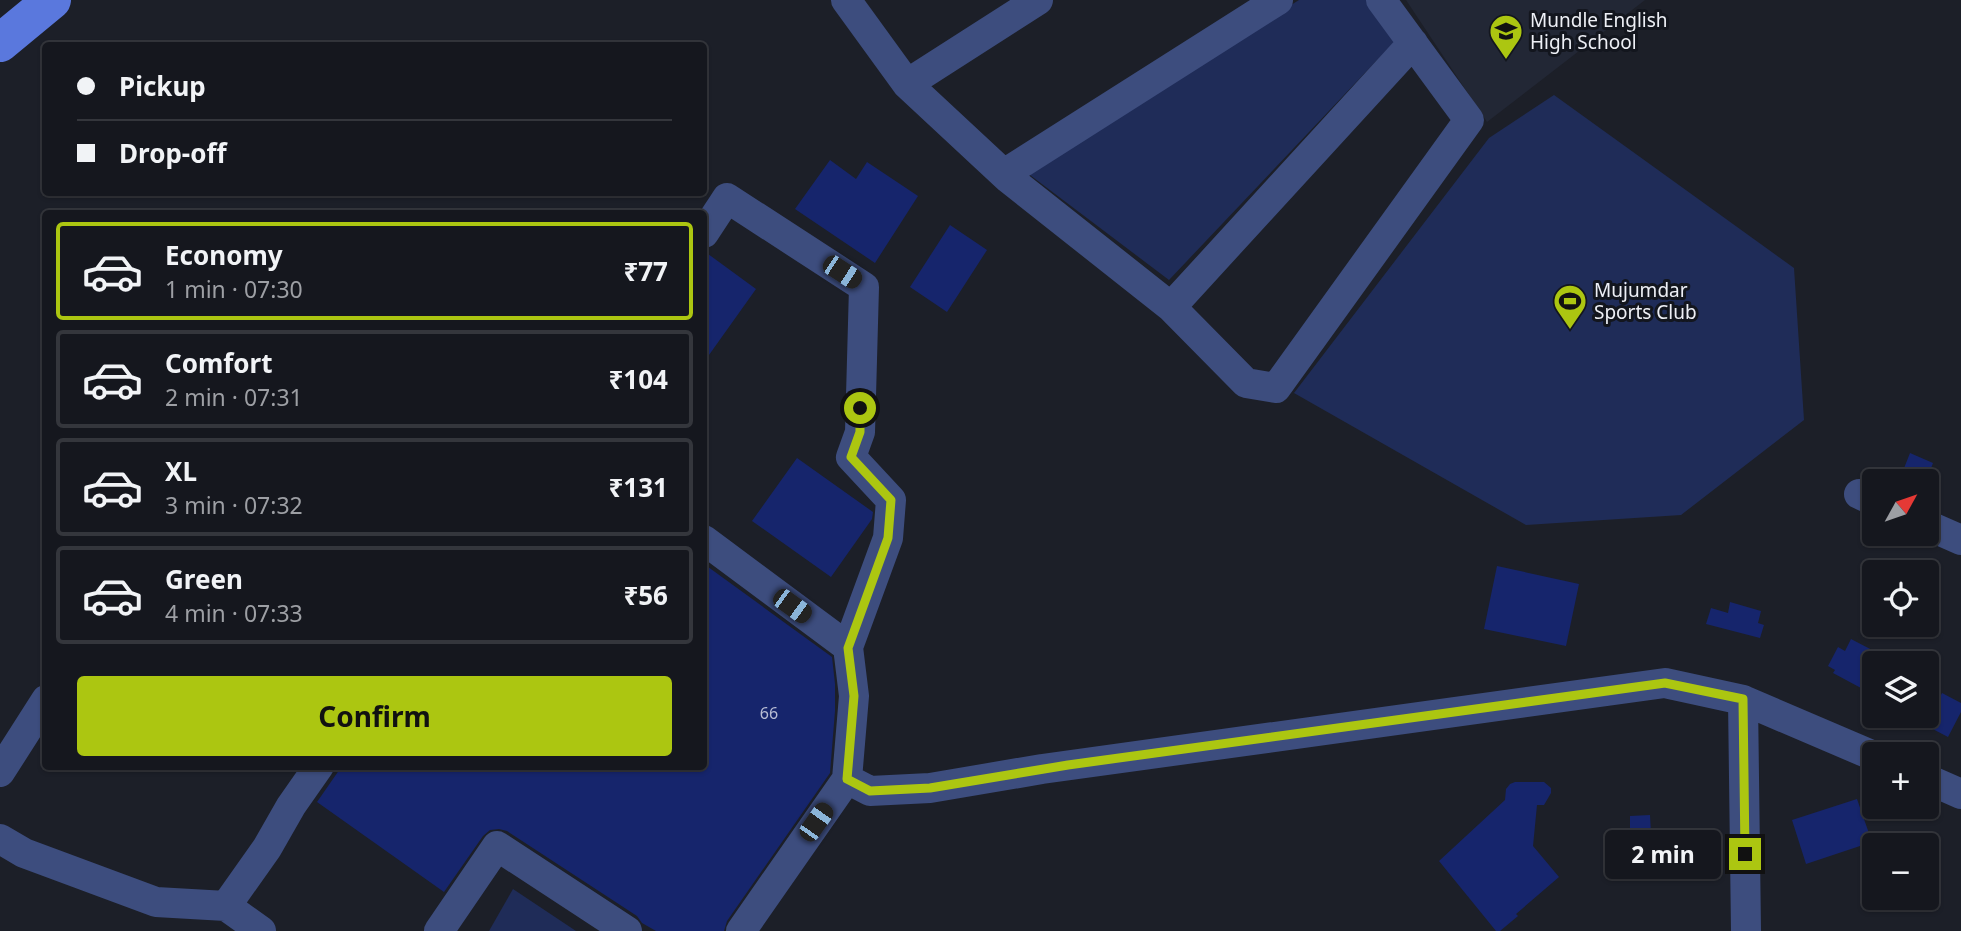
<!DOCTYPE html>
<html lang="en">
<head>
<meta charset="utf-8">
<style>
  body { margin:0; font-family:"Noto Sans",sans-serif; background:#22242b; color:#f1f3f6; height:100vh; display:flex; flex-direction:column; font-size:26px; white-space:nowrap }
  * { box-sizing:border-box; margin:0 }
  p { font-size:23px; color:#9d9fa4 }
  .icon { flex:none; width:38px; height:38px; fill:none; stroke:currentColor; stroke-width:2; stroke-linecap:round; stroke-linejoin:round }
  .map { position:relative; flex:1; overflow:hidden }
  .sheet { position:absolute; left:42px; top:210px; width:665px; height:560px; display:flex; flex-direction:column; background:#15171e; border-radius:7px; box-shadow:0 2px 5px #0004,0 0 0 2px #34363c }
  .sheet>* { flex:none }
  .guide { position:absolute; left:42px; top:42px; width:665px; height:154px; border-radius:7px; box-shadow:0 2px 5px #0004,0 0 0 2px #34363c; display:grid; align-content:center; height:154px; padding:0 35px; background:#15171e }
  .needle { width:46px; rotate:50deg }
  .tools { position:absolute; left:1862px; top:469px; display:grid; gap:14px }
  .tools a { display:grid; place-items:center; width:77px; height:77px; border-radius:7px; background:#15171e; box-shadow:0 2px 5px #0004,0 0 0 2px #34363c; font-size:35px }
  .end { position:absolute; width:32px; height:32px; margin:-16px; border:9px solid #acc611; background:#111; box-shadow:0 0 0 4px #111 }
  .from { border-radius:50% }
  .bubble { position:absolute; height:49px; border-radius:7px; background:#15171e; box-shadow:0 2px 5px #0004,0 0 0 2px #34363c; font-size:23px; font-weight:700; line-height:49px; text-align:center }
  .car { position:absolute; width:21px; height:42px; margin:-21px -10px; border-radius:9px; box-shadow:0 0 5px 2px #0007; background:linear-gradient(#222 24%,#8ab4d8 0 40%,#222 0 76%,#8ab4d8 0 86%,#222 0) }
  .guide b { display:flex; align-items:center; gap:24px; height:66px; font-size:26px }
  .guide b+b { border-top:2px solid #34363c }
  .guide i { width:18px; height:18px; background:#f1f3f6 }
  ul { padding:12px 0 0; list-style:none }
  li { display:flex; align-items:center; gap:21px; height:98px; margin:0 14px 10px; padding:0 21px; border:4px solid #34363c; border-radius:7px }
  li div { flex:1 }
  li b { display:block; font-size:26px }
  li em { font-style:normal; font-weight:700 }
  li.active { border-color:#acc611 }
  li>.icon { width:63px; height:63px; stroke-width:1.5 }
  .cta { display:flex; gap:14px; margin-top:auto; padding:14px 35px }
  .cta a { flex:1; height:80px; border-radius:7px; background:#acc611; color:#111; font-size:28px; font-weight:700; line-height:80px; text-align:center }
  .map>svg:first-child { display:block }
  .built { fill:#222735 }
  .green { fill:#1f2c58 }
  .building { fill:#16256c }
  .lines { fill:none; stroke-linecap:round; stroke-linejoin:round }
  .minor { stroke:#3d4d7e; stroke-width:30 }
  .major { stroke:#5a78dd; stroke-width:38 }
  .route { stroke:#acc611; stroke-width:9 }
  .labels { text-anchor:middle; stroke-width:6; stroke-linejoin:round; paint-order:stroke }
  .number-label { font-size:16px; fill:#b8bdd4 }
  .poi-label { font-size:19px; fill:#eef0f6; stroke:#13161e; text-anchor:start }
</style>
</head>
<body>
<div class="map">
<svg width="1961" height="931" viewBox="0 0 1961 931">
  <rect width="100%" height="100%" fill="#1c1f28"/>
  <path class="built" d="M 1406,0 L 1645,0 L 1487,122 Z"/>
  <path class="green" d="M 1299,0 L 1367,0 L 1397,39 L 1169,280 L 1026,172 Z
    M 1554,95 L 1794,268 L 1804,420 L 1681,515 L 1526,525 L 1294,393 L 1489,138 Z
    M 513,889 L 576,931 L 489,931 Z"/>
  <path class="building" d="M 830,160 L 856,179 L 867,162 L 918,196 L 875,263 L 795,209 Z
    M 950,225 L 987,250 L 947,312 L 910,287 Z
    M 704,251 L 756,289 L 704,362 Z
    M 1910,453 L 1933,463 L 1926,481 L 1899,481 Z
    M 797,458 L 873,512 L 872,519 L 831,577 L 752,521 Z
    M 704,564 L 832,657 L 835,684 L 835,711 L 830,773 L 727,921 L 724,931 L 656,931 L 642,923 L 637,916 L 507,831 L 499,829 L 490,830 L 483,836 L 444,892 L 317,802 L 342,766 L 704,766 Z
    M 1497,566 L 1579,584 L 1566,646 L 1484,629 Z
    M 1730,602 L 1761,611 L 1758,623 L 1764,625 L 1760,638 L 1706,624 L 1711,608 L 1728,613 Z
    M 1851,639 L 1874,651 L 1874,695 L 1833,673 L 1835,670 L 1828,666 L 1838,647 L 1845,651 Z
    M 1942,693 L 1961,703 L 1961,712 L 1948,737 L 1927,726 L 1927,700 L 1936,705 Z
    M 1515,782 L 1544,782 L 1551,788 L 1551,793 L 1544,805 L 1537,805 L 1533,846 L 1559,877 L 1516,914 L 1518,916 L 1500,931 L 1496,931 L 1439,861 L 1505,800 L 1506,789 L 1510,784 Z
    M 1857,799 L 1872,842 L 1806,864 L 1792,820 Z
    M 1650,815 L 1651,834 L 1674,832 L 1676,857 L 1618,862 L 1616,837 L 1630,836 L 1630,816 Z"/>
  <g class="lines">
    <path class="minor" d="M 846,0 L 907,84 L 1008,178 L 1171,307 L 1246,383 L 1276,388 L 1469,120 L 1381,0
      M 907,84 L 1038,0
      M 1004,174 L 1278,0
      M 704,233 L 727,198 L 864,287 L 860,432 L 851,457 L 891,500 L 888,538 L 848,647
      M 1171,307 L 1413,43
      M 1859,494 L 1874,501
      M 1927,525 L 1961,540
      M 704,540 L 848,647 L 854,696 L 847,779 L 870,791 L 930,788 L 1042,769 L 1665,683 L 1743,700 L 1746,931
      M 1743,700 L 1874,756
      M 0,772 L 46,700
      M 1927,779 L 1961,794
      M 0,839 L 24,853 L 156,902 L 226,906 L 261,931
      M 226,906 L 267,848 L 291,806 L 319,766
      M 439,931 L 497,846 L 627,931
      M 741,931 L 847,779"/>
    <path class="major" d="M 0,43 L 52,0"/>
  </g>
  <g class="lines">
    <path class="route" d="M 860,408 L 860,432 L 851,457 L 891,500 L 888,538 L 848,648 L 854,696 L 847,779 L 870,791 L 930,788 L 1068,765 L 1665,683 L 1743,699 L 1745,854"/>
  </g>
  <defs>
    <symbol id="school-pin" viewBox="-11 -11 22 30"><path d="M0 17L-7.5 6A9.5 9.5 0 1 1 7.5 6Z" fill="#acc611" stroke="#13161e"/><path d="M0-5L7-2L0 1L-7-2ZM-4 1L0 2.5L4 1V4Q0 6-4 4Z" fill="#111"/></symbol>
    <symbol id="stadium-pin" viewBox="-11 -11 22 30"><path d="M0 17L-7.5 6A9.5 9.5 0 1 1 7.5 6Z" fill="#acc611" stroke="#13161e"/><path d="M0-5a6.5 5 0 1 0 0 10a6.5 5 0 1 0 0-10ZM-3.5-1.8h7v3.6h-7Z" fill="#111"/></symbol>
  </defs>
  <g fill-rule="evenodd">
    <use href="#school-pin" x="1487" y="12" width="38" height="52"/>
    <use href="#stadium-pin" x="1551" y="282" width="38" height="52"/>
  </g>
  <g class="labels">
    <g class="number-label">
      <text x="769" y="719">66</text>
    </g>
    <g class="poi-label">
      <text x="1530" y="27">Mundle English<tspan x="1530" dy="22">High School</tspan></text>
      <text x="1594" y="297">Mujumdar<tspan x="1594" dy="22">Sports Club</tspan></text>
    </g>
  </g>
</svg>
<div class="tools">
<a><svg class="needle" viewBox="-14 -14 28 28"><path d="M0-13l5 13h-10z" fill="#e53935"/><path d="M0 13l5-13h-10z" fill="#9d9fa4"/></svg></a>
<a><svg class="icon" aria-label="locate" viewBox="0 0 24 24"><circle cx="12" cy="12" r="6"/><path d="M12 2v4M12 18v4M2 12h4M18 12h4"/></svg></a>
<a><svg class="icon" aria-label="layers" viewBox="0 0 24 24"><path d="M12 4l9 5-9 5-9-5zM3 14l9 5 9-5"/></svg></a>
<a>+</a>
<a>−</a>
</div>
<i class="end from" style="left:860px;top:408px"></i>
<i class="end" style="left:1745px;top:854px"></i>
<div class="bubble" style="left:1605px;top:830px;width:116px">2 min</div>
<i class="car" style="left:842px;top:272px;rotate:123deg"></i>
<i class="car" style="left:792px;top:606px;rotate:126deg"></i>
<i class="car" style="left:816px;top:822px;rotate:35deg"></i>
<div class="guide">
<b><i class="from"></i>Pickup</b>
<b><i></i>Drop-off</b>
</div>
<section class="sheet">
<ul>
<li class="active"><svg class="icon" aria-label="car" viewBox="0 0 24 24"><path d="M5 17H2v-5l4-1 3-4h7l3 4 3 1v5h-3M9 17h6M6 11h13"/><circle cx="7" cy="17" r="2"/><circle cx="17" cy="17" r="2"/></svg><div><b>Economy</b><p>1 min · 07:30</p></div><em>₹77</em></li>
<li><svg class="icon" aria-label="car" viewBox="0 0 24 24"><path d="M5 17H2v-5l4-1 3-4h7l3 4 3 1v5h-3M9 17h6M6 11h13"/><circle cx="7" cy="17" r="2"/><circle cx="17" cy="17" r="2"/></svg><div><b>Comfort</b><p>2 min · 07:31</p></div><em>₹104</em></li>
<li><svg class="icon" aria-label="car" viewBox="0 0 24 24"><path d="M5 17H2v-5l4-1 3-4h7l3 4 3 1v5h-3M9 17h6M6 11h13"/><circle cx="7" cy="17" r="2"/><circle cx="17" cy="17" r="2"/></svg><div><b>XL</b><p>3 min · 07:32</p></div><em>₹131</em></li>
<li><svg class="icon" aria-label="car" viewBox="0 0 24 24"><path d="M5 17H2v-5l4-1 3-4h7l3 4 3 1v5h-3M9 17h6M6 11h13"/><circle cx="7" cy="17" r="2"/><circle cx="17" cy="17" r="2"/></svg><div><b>Green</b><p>4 min · 07:33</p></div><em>₹56</em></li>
</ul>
<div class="cta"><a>Confirm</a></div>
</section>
</div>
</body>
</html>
